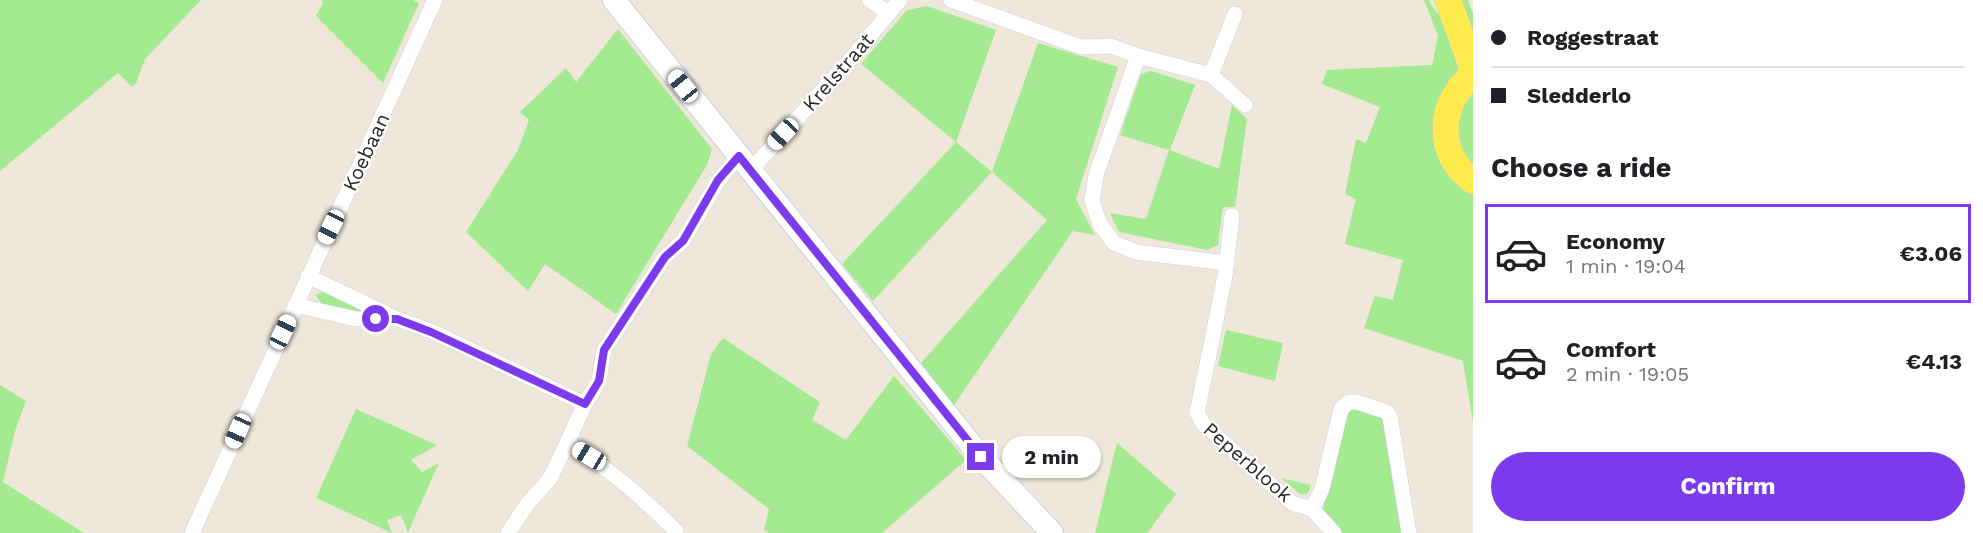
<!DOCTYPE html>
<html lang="en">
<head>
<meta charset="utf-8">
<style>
  body { margin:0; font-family:"Work Sans",sans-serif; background:#f2f2f2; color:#202124; height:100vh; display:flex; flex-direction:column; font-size:22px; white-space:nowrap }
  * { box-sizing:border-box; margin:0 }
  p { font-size:20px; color:#757577 }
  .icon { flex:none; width:33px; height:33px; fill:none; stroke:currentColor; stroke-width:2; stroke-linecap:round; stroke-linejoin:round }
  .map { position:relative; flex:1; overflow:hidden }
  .panel { display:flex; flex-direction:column; background:#fff; width:510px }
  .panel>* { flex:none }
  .banner { display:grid; align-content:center; height:132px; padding:0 18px; background:#fff }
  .end { position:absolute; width:27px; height:27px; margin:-14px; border:8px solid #7c3aed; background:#fff; box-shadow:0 0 0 3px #fff }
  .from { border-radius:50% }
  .bubble { position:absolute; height:42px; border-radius:21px; background:#fff; box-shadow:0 2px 4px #0004; font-size:20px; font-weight:700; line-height:42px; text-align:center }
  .car { position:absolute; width:18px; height:36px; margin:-18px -9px; border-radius:8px; box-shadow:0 0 4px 2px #0007; background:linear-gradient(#fff 24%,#345 0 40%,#fff 0 76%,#345 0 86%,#fff 0) }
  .banner b { display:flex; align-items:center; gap:21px; height:57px; font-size:22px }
  .banner b+b { border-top:2px solid #e0e0e0 }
  .banner i { width:15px; height:15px; background:#202124 }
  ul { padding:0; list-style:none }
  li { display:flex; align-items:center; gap:18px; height:99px; margin:0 12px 9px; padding:0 6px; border:3px solid transparent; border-radius:0px }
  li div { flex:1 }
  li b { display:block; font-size:22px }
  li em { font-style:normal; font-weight:700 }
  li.on { border-color:#7c3aed }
  li>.icon { width:54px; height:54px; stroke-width:1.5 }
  h2 { padding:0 18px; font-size:27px; line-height:72px }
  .button { display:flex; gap:12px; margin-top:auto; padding:12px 18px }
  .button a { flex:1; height:69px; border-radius:36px; background:#7c3aed; color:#fff; font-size:24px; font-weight:700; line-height:69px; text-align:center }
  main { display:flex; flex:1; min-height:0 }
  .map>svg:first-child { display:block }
  .green { fill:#a4ea90 }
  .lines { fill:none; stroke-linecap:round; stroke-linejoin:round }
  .street-casing { stroke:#cfd0e4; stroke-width:16 }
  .secondary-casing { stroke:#cfd0e4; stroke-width:24 }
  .primary-casing { stroke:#ccc; stroke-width:27 }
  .street { stroke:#fff; stroke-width:15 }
  .secondary { stroke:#fff; stroke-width:22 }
  .primary { stroke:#ffeb4d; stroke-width:26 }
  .route { stroke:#7c3aed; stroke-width:8 }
  .labels { text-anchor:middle; stroke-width:4.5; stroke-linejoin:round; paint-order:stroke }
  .street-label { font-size:20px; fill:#2a2a2a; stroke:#fff }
</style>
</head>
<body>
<main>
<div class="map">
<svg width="1473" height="533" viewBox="0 0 1473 533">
  <rect width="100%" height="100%" fill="#eee7da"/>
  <path class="green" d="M 0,0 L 201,0 L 145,59 L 136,83 L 132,87 L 118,73 L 0,171 Z
    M 321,0 L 413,0 L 419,3 L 383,83 L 316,16 L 323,3 Z
    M 1424,0 L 1429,0 C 1433,9 1439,15 1445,22 C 1449,28 1459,51 1460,57 C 1461,73 1445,85 1439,98 C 1423,133 1439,176 1473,194 L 1473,422 L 1463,361 L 1364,328 L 1375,296 L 1393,300 L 1403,260 L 1345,244 L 1356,199 L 1345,194 L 1356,139 L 1366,143 L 1380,107 L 1322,84 L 1327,70 L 1432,65 L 1438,36 Z
    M 1457,0 L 1468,0 L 1473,14 L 1473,40 Z
    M 927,6 L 996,30 L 956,142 L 992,172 L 1038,43 L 1118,67 L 1076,199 L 1095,235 L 1073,231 L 954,405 L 921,363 L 1047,220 L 992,172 L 873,301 L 842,264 L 956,142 L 861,64 L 907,10 Z
    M 618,29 L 712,149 L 707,165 L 616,314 L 545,264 L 528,291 L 466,232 L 518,150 L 529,120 L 520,112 L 566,68 L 576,82 Z
    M 1151,71 L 1195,85 L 1170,150 L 1219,169 L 1232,105 L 1247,119 L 1235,207 L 1223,207 L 1218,245 L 1207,250 L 1119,232 L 1110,213 L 1146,219 L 1169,150 L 1120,135 L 1141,74 Z
    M 1473,93 L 1473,164 C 1453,143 1455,114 1473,93 Z
    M 322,292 L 329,292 L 365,309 L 366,314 L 322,304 L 315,295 Z
    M 1226,330 L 1283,343 L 1275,381 L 1218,366 Z
    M 723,338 L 820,402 L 812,420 L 846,440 L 894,376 L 966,460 L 882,533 L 769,533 L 764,530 L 769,509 L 687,446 L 711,354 Z
    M 0,385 L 26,401 L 15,431 L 3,482 L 84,533 L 0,533 Z
    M 356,409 L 437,445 L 411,460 L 422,472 L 439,463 L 408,532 L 401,515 L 387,520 L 392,533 L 316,498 Z
    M 1354,409 L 1385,419 L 1405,533 L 1341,533 L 1322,514 L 1336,449 L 1347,412 Z
    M 1117,443 L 1176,494 L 1147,533 L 1095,533 Z
    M 1281,478 L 1311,485 L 1308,493 L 1301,495 Z"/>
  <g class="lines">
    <defs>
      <path id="street" d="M 870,0 L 888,13
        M 951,0 L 1081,47 L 1111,46 L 1138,56 L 1211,75 L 1245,105
        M 1138,56 L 1096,175 L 1092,201 L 1100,224 L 1114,243 L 1136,252 L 1227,263
        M 1211,75 L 1235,14
        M 751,170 L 848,62 L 900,0
        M 1232,216 L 1225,276 L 1197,413 L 1203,424 L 1292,503 L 1312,509 L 1334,533
        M 308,276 L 397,319 L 431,331 L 585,404
        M 295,305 L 356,319 L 394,319
        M 568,444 C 608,467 643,498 676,531
        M 1312,509 L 1322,489 L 1341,409 L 1349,402 L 1357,402 L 1387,412 L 1390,417 L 1409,533
        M 192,533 L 435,0
        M 508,533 L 526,506 L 551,477 L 585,404 L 599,381 L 604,350 L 665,257 L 683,241 L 718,181 L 739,156"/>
      <path id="secondary" d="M 614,0 L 981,457 L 1052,533"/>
      <path id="primary" d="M 1448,0 L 1473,70
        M 1473,75 C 1438,102 1435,154 1473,181"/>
    </defs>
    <use href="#street" class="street-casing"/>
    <use href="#secondary" class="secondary-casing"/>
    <use href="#primary" class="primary-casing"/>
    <use href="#street" class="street"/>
    <use href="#secondary" class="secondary"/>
    <use href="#primary" class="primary"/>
  </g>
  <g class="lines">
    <path class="route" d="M 376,319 L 397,319 L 431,332 L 585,404 L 599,381 L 604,350 L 665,257 L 683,241 L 718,180 L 739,156 L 981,457"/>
  </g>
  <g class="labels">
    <g class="street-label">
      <text transform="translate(838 72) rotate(-49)" y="7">Krelstraat</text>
      <text transform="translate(366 152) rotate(-65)" y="7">Koebaan</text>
      <text transform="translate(1248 462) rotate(41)" y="7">Peperblook</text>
    </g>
  </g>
</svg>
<i class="end from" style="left:376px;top:319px"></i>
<i class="end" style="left:981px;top:457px"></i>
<div class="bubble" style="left:1002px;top:436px;width:99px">2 min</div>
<i class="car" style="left:683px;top:86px;rotate:321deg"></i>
<i class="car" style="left:783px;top:134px;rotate:223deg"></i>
<i class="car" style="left:331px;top:227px;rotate:206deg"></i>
<i class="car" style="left:283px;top:332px;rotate:25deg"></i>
<i class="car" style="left:238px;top:431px;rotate:204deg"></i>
<i class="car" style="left:589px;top:456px;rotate:301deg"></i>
</div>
<section class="panel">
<div class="banner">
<b><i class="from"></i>Roggestraat</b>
<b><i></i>Sledderlo</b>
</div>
<h2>Choose a ride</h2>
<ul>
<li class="on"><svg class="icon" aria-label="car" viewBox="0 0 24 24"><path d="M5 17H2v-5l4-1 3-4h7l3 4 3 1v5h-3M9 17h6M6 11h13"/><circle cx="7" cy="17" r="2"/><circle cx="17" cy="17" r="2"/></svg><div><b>Economy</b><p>1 min · 19:04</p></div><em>€3.06</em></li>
<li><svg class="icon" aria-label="car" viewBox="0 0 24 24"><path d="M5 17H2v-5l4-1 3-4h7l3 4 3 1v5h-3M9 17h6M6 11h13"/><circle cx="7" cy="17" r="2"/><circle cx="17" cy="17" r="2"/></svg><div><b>Comfort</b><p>2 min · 19:05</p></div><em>€4.13</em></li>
</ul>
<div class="button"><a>Confirm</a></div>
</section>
</main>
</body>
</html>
